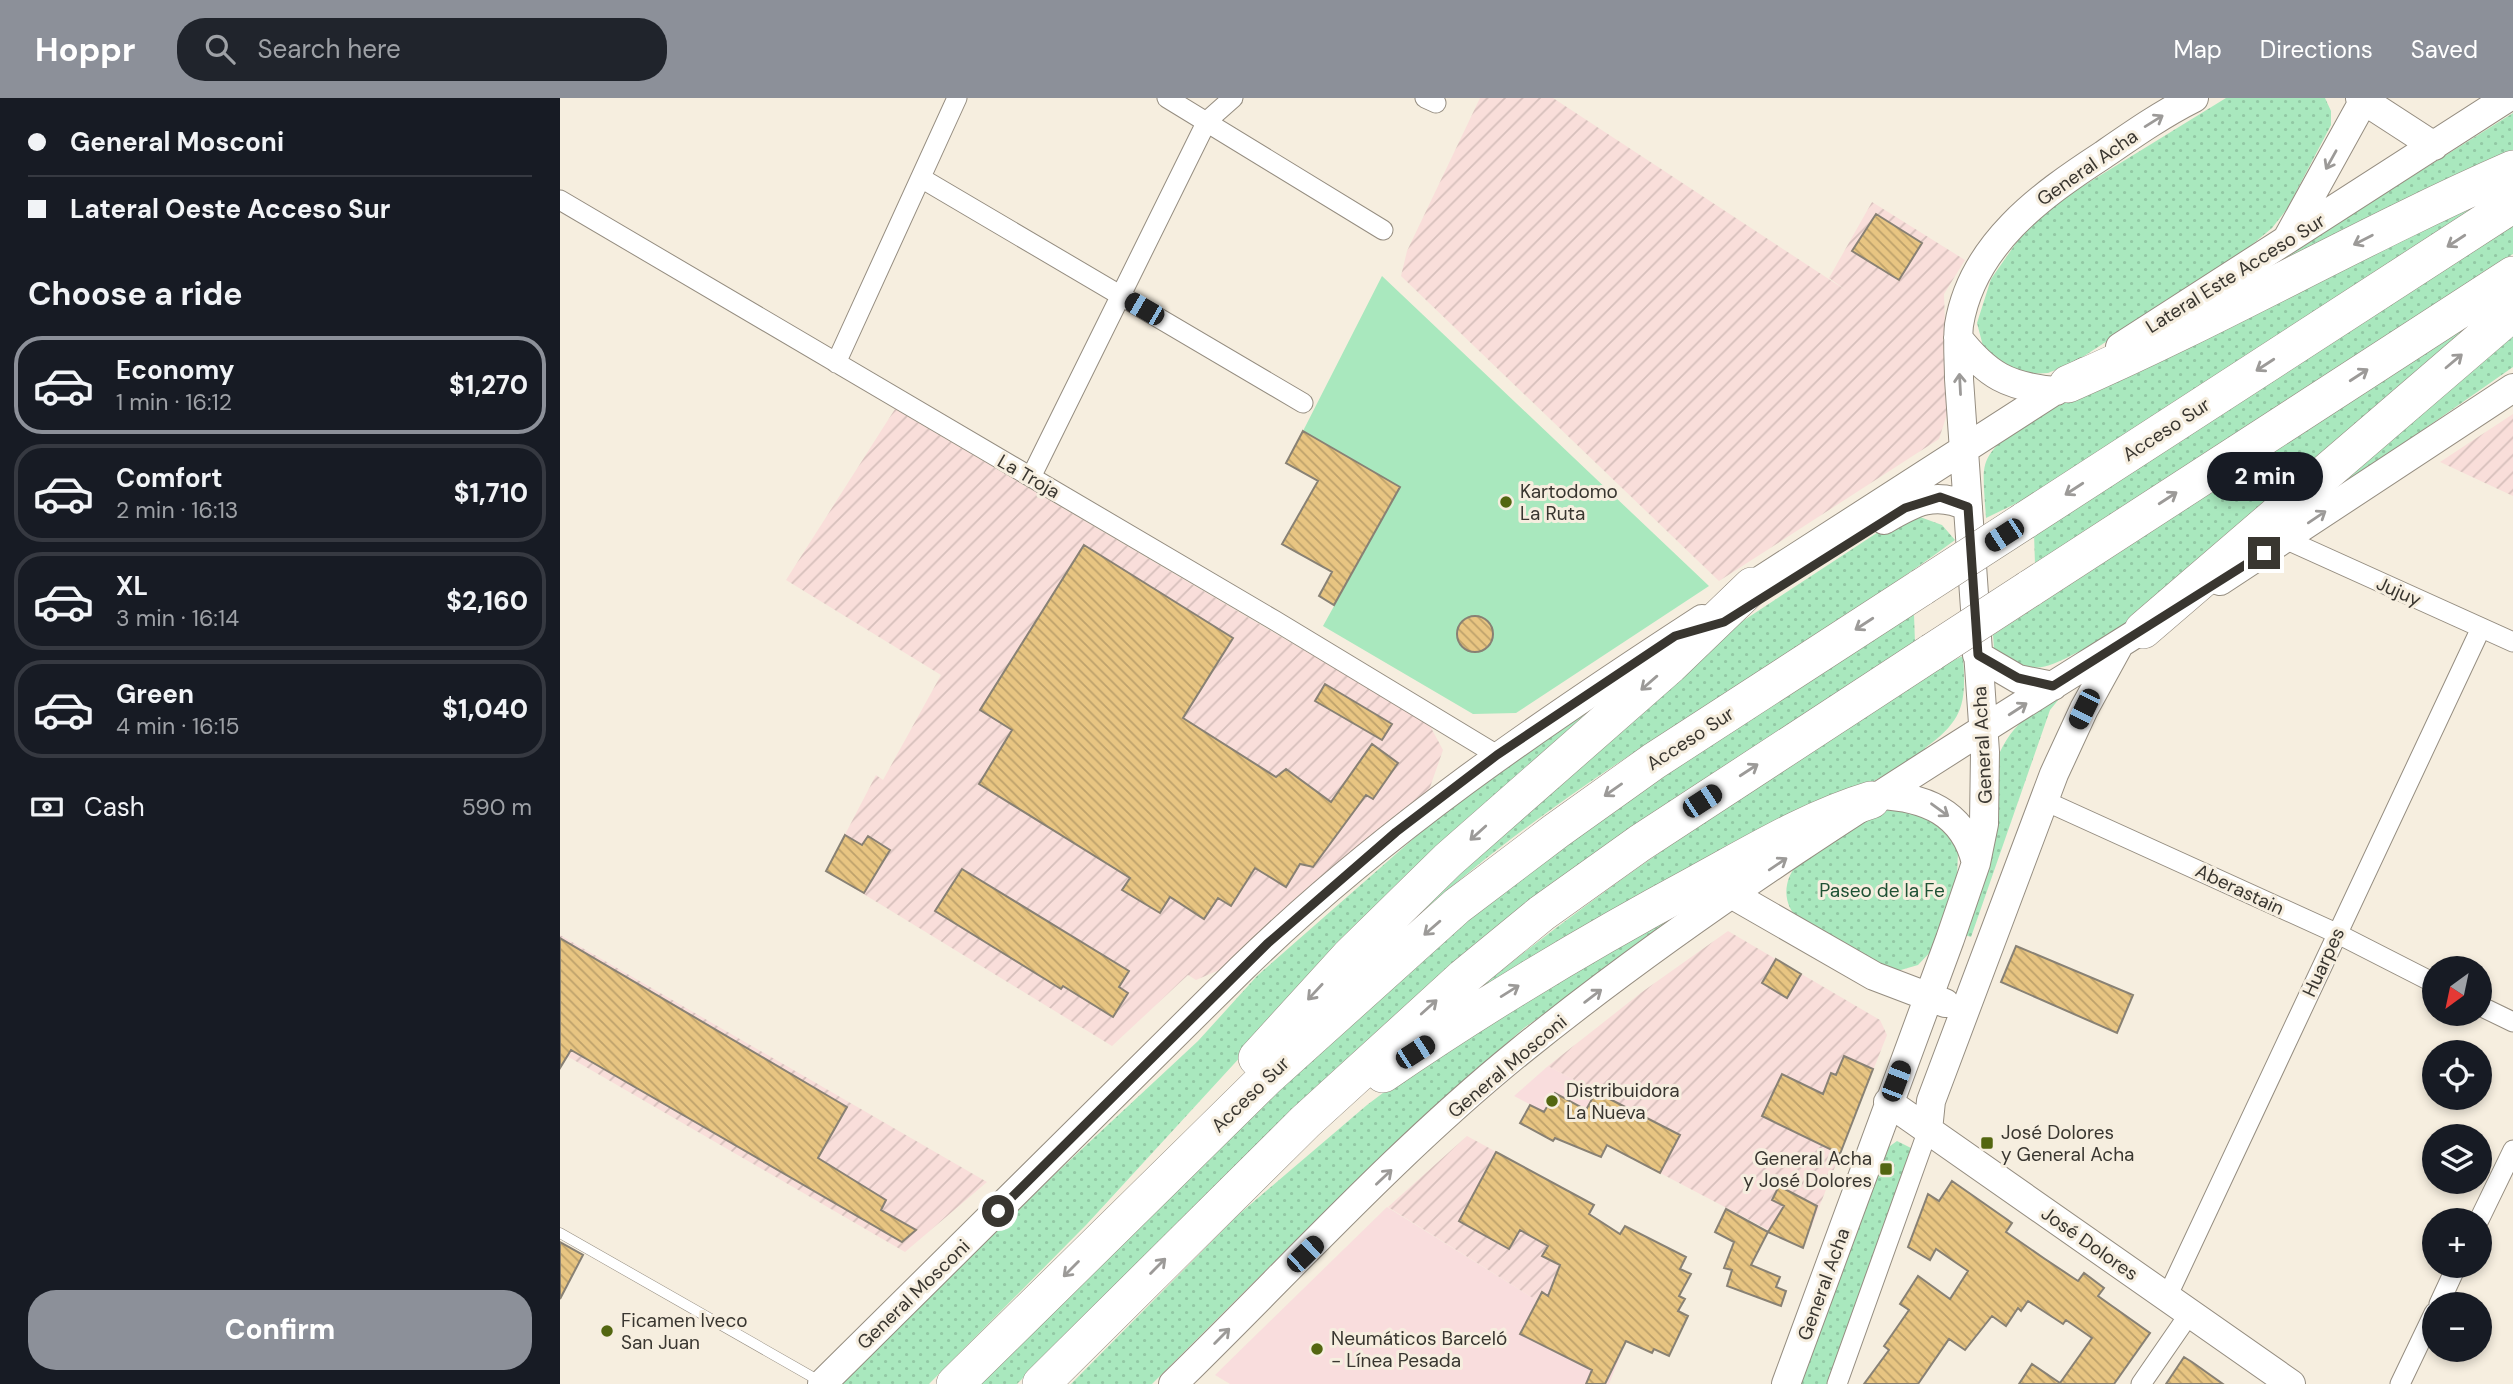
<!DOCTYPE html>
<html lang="en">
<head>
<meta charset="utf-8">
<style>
  body { margin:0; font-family:"DM Sans",sans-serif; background:#20242c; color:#f1f3f6; height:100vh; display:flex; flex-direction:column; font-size:26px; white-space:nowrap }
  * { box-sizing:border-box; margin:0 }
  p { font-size:23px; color:#9ea1a6 }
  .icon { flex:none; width:38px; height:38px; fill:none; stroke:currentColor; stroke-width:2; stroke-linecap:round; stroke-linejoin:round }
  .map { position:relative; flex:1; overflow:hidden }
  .sheet { display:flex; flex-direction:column; background:#171b24; width:560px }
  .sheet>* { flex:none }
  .hud { display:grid; align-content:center; height:154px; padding:0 28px; background:#171b24 }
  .needle { width:46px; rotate:213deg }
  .fabs { position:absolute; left:1862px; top:858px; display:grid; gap:14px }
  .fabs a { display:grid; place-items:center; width:70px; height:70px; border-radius:50%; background:#171b24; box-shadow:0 4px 10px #0003; font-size:35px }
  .end { position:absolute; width:32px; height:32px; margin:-16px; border:9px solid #393630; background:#fff; box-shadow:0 0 0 4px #fff }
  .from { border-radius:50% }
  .bubble { position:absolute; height:49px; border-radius:24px; background:#171b24; box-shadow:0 4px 10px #0003; font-size:23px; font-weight:800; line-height:49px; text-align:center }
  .car { position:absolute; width:21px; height:42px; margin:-21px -10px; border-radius:9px; box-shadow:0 0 5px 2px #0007; background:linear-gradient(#222 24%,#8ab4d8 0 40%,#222 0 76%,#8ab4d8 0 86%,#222 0) }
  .hud b { display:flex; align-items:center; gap:24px; height:66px; font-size:26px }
  .hud b+b { border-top:2px solid #363941 }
  .hud i { width:18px; height:18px; background:#f1f3f6 }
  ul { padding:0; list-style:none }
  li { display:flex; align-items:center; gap:21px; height:98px; margin:0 14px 10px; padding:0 14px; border:4px solid #363941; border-radius:28px }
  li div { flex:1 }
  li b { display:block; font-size:26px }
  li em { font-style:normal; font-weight:800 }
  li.current { border-color:#8c9099 }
  li>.icon { width:63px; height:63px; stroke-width:1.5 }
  h2 { padding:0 28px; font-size:32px; line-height:84px }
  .pay { display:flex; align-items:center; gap:18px; height:77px; padding:0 28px; font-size:26px }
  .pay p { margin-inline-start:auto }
  .cta { display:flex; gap:14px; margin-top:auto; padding:14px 28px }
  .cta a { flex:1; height:80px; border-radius:28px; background:#8c9099; color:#fff; font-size:28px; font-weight:800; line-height:80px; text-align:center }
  header { display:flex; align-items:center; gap:42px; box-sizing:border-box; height:98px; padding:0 35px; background:#8c9099; color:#fff }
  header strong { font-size:33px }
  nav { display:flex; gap:38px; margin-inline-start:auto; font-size:24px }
  .search { width:490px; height:63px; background:#20242c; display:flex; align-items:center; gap:18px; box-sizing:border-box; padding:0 24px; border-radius:28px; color:#9ea1a6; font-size:26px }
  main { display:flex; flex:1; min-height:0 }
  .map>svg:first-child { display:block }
  .commercial { fill:#f9dddd }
  .industrial { fill:url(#industrial-furrows) }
  .green { fill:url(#green-dots) }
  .pitch { fill:#a9e8be }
  .building { fill:url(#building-back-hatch); stroke:#888174; stroke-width:2 }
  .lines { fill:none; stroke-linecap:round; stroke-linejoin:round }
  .lane-casing { stroke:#958d80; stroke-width:11 }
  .street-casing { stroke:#958d80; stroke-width:21 }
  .secondary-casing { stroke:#958d80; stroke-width:30 }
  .highway-casing { stroke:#958d80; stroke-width:38 }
  .lane { stroke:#fff; stroke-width:10 }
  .street { stroke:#fff; stroke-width:19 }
  .secondary { stroke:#fff; stroke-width:28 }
  .highway { stroke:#fff; stroke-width:37 }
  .highway-bridge-casing { stroke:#958d80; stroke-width:38; stroke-linecap:butt }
  .highway-bridge { stroke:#fff; stroke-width:37 }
  .oneway { stroke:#9c9a98 }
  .route { stroke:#393630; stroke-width:9 }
  .poi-dot { fill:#536610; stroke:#f6eedf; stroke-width:2.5 }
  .labels { text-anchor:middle; stroke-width:6; stroke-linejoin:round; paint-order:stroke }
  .street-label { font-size:19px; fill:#393630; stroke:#f6eedf }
  .poi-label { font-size:19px; fill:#393630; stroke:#f6eedf; text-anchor:start }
  .park-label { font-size:19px; fill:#1f5134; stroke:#f6eedf }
</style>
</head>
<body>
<header>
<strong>Hoppr</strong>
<div class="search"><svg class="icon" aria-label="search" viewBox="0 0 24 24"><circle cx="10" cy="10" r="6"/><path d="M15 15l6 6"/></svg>Search here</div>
<nav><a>Map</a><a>Directions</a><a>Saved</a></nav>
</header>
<main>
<section class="sheet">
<div class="hud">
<b><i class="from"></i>General Mosconi</b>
<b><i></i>Lateral Oeste Acceso Sur</b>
</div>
<h2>Choose a ride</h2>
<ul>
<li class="current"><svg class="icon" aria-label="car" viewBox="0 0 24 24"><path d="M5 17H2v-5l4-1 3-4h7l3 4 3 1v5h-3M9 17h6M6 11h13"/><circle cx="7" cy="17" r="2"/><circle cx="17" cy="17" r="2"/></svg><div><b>Economy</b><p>1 min · 16:12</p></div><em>$1,270</em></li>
<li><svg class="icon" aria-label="car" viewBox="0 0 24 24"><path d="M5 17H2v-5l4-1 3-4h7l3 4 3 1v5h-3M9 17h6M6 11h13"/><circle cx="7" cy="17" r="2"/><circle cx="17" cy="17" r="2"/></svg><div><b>Comfort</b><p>2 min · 16:13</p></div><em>$1,710</em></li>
<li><svg class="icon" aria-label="car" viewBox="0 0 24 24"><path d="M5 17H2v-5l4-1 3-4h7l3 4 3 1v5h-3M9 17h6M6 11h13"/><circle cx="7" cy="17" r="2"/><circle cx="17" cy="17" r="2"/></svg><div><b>XL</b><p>3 min · 16:14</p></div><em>$2,160</em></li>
<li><svg class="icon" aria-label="car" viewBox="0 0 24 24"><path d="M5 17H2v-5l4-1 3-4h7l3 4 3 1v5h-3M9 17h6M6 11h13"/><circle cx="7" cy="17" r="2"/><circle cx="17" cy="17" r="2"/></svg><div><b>Green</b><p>4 min · 16:15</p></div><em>$1,040</em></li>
</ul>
<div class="pay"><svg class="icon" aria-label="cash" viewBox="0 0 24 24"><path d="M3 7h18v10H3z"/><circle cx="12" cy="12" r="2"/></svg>Cash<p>590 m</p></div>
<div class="cta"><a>Confirm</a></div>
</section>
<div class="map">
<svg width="1953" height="1286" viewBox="0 0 1953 1286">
  <defs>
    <pattern id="industrial-furrows" width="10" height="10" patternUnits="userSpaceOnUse" patternTransform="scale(1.75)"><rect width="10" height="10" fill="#f9deda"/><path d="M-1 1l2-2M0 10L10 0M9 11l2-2" fill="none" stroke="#d6bfbb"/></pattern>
    <pattern id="green-dots" width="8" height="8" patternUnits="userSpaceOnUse" patternTransform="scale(1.75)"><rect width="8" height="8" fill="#a9e8be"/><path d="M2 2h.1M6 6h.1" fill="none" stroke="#92c8a4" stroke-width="1.8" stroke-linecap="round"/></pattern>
    <pattern id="building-back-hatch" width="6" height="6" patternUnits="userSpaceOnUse" patternTransform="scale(1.75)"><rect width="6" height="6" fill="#e8c582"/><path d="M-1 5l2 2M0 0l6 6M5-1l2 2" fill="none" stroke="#bda16b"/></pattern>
  </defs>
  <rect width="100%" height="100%" fill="#f6eedf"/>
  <path class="commercial" d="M 988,968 L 1120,1037 L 1100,1075 L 954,998 Z
    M 827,1109 L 992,1212 L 1064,1248 L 1049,1286 L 670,1286 L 655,1277 Z"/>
  <path class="industrial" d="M 920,0 L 993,0 L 1287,193 L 1269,180 L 1312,104 L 1405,162 L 1384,196 L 1388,313 L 1379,341 L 1159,483 L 841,178 L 847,153 Z
    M 335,311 L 869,626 L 883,652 L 868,695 L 673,866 L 636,882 L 628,877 L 552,948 L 266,773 L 316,677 L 323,682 L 381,577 L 226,482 Z
    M 1953,316 L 1953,398 L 1880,364 Z
    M 1168,833 L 1320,922 L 1327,937 L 1243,1150 L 1100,1075 L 1119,1037 L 988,968 L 1082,894 Z
    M 0,837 L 427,1084 L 345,1154 L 0,954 Z
    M 907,1038 L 1034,1107 L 992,1212 L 828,1109 Z"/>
  <path class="green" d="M 1666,0 L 1765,0 L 1771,13 L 1771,27 L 1727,111 L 1712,130 L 1682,155 L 1515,264 L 1488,275 L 1464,276 L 1450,273 L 1423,248 L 1417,225 L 1431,181 L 1463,135 L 1497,104 Z
    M 1953,15 L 1953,57 L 1625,221 Z
    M 1949,84 L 1901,120 L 1463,402 L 1426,420 C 1422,358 1418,365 1463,322 Z
    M 1953,126 L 1953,156 L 1475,467 L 1474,435 L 1499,422 Z
    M 1953,197 L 1625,483 L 1520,558 L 1518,554 C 1478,575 1472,575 1434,551 L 1433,537 Z
    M 1953,230 L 1953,269 L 1794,380 L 1692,445 Z
    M 1360,419 L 1382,427 L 1395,442 C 1251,548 1093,633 951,741 C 885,791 824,848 763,904 L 758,903 L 1163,536 L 1335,423 Z
    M 1358,510 L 1354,516 L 1355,546 L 1312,575 L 607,1136 L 457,1286 L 419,1286 L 730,982 L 977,760 Z
    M 1403,558 C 1406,604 1405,621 1365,650 L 1367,654 L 894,912 C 1043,784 1211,680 1374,571 Z
    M 1060,585 L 729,906 L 527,1126 L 369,1286 L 281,1286 L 493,1078 L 638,943 L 697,878 L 885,713 Z
    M 1504,595 L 1490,612 L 1411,839 L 1402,836 L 1439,656 C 1454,623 1474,614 1504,595 Z
    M 1325,709 L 1380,722 L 1398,754 L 1397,779 L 1376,848 L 1358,867 L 1334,874 C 1304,858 1264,841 1239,821 C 1222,807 1223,782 1237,767 Z
    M 1128,813 L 964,930 L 881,1003 L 744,1134 L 592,1286 L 511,1286 L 678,1117 L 807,1007 L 864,964 L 1085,826 Z
    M 1337,1043 L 1353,1051 L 1267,1286 L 1241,1286 L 1323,1053 Z"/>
  <path class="pitch" d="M 822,178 L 1149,488 L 956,615 L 913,616 L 763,528 L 840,389 L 743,333 Z"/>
  <path class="building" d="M 1316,116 L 1362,145 L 1339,182 L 1292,153 Z
    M 743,333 L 840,389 L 774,507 L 759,498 L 772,474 L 722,446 L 758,383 L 726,365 Z
    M 524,447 L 673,540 L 623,620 L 716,679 L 726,671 L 771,704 L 812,646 L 838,665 L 813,701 L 806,697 L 753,769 L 740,766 L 726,789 L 695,770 L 671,808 L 658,800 L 644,821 L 610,799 L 600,815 L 562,792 L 570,780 L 419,686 L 452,632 L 420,612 Z
    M897 536a18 18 0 1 1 36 0a18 18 0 1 1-36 0Z
    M 765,586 L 832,626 L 822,642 L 755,603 Z
    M 285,737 L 302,747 L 308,738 L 330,752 L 304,795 L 266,773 Z
    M 402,771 L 569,873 L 559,889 L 568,895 L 553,919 L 503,888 L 501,891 L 375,813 Z
    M 0,840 L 287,1009 L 258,1060 L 326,1102 L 321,1112 L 356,1132 L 342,1144 L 11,952 L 0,970 Z
    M 1456,848 L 1573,897 L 1557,935 L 1441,884 Z
    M 1216,861 L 1241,876 L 1227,900 L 1202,885 Z
    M 1284,958 L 1313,971 L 1280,1056 L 1202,1018 L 1222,976 L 1263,996 L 1271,975 L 1276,977 Z
    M 1036,994 L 1120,1037 L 1100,1075 L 1047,1047 L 1041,1059 L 995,1040 L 993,1043 L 960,1025 L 970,1007 L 984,1014 L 995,995 L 1026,1012 Z
    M 936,1054 L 1034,1107 L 1029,1116 L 1060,1136 L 1065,1128 L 1126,1159 L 1120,1171 L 1131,1176 L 1119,1198 L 1125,1201 L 1118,1213 L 1128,1218 L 1109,1258 L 1094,1251 L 1092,1255 L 1066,1243 L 1045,1286 L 1026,1286 L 1032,1272 L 960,1236 L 982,1194 L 988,1198 L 1000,1167 L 982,1158 L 988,1148 L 960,1132 L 949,1151 L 899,1123 Z
    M 1392,1083 L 1452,1125 L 1446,1134 L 1485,1161 L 1518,1183 L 1524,1175 L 1544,1190 L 1538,1198 L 1590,1235 L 1554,1286 L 1459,1286 L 1472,1266 L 1500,1285 L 1532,1240 L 1506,1222 L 1503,1226 L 1468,1203 L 1461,1213 L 1458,1210 L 1446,1228 L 1432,1218 L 1405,1252 L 1389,1241 L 1358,1286 L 1304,1286 L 1329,1252 L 1324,1248 L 1349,1212 L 1340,1206 L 1358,1178 L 1390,1201 L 1408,1173 L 1376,1151 L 1370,1162 L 1348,1149 L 1368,1096 L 1379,1103 Z
    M 1219,1088 L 1257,1108 L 1243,1150 L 1208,1134 L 1224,1108 L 1212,1102 Z
    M 1166,1111 L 1208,1134 L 1191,1167 L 1220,1179 L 1216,1189 L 1226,1193 L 1221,1208 L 1167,1188 L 1172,1172 L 1164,1170 L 1174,1144 L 1155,1134 Z
    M 0,1144 L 23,1157 L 0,1201 Z
    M 1624,1259 L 1632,1264 L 1663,1286 L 1606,1286 Z"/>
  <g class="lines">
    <defs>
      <path id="lane" d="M 0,1135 L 263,1285"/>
      <path id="street" d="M 607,0 L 823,132
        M 865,0 L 876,5
        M 361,80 L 743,305
        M 0,102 L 714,522 L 937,657
        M 276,265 L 397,0
        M 471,379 L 647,23 L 673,0
        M 1725,441 L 1953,544
        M 1483,702 L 1776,835 L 1874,885
        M 1920,908 L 1953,924
        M 1919,1122 L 1953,1052
        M 1607,1199 L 1921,530
        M 1879,1206 L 1897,1167
        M 1277,1286 L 1368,1032
        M 1581,1286 L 1630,1215
        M 1840,1286 L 1874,1215"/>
      <path id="secondary" d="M 1800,0 L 1874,48
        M 1727,141 L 1805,0
        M 1398,240 C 1427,277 1448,289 1496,293
        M 1560,249 L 1947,0
        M 1324,422 C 1353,405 1375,392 1408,409
        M 1660,483 L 1953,290
        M 1176,498 L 1524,274
        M 1417,557 L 1458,581 L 1493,588
        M 1319,697 C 1365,699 1404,714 1416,765
        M 1173,797 L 1314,878 L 1385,905
        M 1328,1004 L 1731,1286
        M 1368,1032 L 1371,1003 L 1494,676 L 1524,611 L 1558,549
        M 262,1286 L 681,871 C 820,735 979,627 1142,521
        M 613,1286 C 727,1175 835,1055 958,955 C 1159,792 1381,658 1599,521
        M 1226,1286 L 1390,841 L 1416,765 L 1424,726 L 1425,654 L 1399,281 C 1399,263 1397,245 1399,227 C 1412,147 1480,98 1543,57 C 1572,37 1602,16 1634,0"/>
      <path id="highway" d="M 1508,286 C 1660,220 1802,137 1953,71
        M 1464,423 L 1953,106
        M 1469,491 L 1953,177
        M 1583,532 L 1953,214
        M 697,960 L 790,858 L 888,762 L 1110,567 L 1192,488
        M 823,976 C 925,906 1030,843 1138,785 C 1195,754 1249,721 1311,702
        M 395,1286 L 706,980 L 897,808 L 996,733 L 1094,663 L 1362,489
        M 481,1286 L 745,1024 L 904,879 L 982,815 L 1080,745 L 1372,554"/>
    </defs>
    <use href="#lane" class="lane-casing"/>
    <use href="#street" class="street-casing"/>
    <use href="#secondary" class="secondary-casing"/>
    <use href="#highway" class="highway-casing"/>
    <use href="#lane" class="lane"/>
    <use href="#street" class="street"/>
    <use href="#secondary" class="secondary"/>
    <use href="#highway" class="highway"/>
    <defs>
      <path id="highway-bridge" d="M 1362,489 L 1464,423
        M 1372,554 L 1469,491"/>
    </defs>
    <use href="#highway-bridge" class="highway-bridge-casing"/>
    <use href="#highway-bridge" class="highway-bridge"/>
  </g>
  <defs><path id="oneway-shaft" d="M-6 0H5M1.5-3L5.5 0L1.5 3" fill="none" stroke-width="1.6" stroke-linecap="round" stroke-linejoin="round" transform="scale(1.75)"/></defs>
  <g class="oneway">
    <use href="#oneway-shaft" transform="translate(1594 23) rotate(-32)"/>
    <use href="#oneway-shaft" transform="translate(1771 62) rotate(119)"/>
    <use href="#oneway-shaft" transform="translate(1803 142) rotate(153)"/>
    <use href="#oneway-shaft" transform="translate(1896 143) rotate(147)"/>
    <use href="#oneway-shaft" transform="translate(1894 263) rotate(-40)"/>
    <use href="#oneway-shaft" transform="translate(1705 267) rotate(147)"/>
    <use href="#oneway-shaft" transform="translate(1799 277) rotate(-33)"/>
    <use href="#oneway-shaft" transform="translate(1400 286) rotate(-93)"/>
    <use href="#oneway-shaft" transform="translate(1514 391) rotate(147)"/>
    <use href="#oneway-shaft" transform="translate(1608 400) rotate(-33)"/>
    <use href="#oneway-shaft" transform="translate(1757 419) rotate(-34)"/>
    <use href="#oneway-shaft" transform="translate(1304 526) rotate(147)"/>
    <use href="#oneway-shaft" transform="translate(1089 585) rotate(139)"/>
    <use href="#oneway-shaft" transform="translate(1458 611) rotate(-33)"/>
    <use href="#oneway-shaft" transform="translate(1189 672) rotate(-33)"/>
    <use href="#oneway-shaft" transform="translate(1053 692) rotate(145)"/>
    <use href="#oneway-shaft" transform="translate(1380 712) rotate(36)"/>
    <use href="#oneway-shaft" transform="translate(918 735) rotate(138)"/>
    <use href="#oneway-shaft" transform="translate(1218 766) rotate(-34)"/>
    <use href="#oneway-shaft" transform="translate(872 830) rotate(139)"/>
    <use href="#oneway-shaft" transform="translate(950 893) rotate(-32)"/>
    <use href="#oneway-shaft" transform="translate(755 894) rotate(133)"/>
    <use href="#oneway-shaft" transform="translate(1033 898) rotate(-37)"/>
    <use href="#oneway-shaft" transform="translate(869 909) rotate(-42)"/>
    <use href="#oneway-shaft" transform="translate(824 1079) rotate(-43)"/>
    <use href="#oneway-shaft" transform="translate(598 1168) rotate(-45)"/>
    <use href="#oneway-shaft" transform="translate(511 1171) rotate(135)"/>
    <use href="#oneway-shaft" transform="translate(662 1238) rotate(-45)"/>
  </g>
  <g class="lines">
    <path class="route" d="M 438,1113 L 707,846 L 836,734 L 937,657 L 1115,538 L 1164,524 L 1345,410 L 1380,399 L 1408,409 L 1418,557 L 1458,580 L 1493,588 L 1704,455"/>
  </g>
  <g class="poi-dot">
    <circle cx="946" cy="404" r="7"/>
    <circle cx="992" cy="1003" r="7"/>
    <rect x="1420" y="1038" width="14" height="14" rx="3.5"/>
    <rect x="1319" y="1064" width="14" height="14" rx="3.5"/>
    <circle cx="47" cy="1233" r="7"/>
    <circle cx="757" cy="1251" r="7"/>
  </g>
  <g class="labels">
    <g class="street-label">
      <text transform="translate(1527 69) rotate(-35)" y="7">General Acha</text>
      <text transform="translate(1675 175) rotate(-32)" y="7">Lateral Este Acceso Sur</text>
      <text transform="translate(1606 331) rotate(-33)" y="7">Acceso Sur</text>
      <text transform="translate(469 378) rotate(30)" y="7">La Troja</text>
      <text transform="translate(1839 493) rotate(24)" y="7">Jujuy</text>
      <text transform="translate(1130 640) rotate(-33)" y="7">Acceso Sur</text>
      <text transform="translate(1422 647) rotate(-93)" y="7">General Acha</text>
      <text transform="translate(1680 791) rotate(25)" y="7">Aberastain</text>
      <text transform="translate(1763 864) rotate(-65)" y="7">Huarpes</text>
      <text transform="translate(947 968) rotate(-40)" y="7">General Mosconi</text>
      <text transform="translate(690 996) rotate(-44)" y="7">Acceso Sur</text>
      <text transform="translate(1530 1145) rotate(35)" y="7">José Dolores</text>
      <text transform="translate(1263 1186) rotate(-70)" y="7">General Acha</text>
      <text transform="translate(353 1196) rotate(-44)" y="7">General Mosconi</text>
    </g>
    <g class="poi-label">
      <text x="960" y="400">Kartodomo<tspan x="960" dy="22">La Ruta</tspan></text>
      <text x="1006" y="999">Distribuidora<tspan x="1006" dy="22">La Nueva</tspan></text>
      <text x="1441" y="1041">José Dolores<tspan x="1441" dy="22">y General Acha</tspan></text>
      <text x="1312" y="1067" text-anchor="end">General Acha<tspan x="1312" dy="22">y José Dolores</tspan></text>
      <text x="61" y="1229">Ficamen Iveco<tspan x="61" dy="22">San Juan</tspan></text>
      <text x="771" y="1247">Neumáticos Barceló<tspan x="771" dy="22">- Línea Pesada</tspan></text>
    </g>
    <g class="park-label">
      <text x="1322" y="799">Paseo de la Fe</text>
    </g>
  </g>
</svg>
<div class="fabs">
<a><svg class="needle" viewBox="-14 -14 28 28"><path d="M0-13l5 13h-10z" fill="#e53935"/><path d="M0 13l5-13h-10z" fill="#9ea1a6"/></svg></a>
<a><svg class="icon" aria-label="locate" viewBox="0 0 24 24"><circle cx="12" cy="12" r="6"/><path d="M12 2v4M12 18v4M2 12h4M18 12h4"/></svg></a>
<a><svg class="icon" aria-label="layers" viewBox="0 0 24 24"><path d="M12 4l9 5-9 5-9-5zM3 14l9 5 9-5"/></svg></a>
<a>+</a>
<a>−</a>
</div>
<i class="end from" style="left:438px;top:1113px"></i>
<i class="end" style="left:1704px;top:455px"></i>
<div class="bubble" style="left:1647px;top:354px;width:116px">2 min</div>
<i class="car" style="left:584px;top:211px;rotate:300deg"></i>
<i class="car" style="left:1444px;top:437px;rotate:237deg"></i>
<i class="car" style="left:1524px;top:611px;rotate:206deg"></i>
<i class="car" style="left:1142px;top:703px;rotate:57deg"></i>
<i class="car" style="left:855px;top:954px;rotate:57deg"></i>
<i class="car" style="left:1336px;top:983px;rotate:21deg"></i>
<i class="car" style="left:745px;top:1156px;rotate:46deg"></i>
</div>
</main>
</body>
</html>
